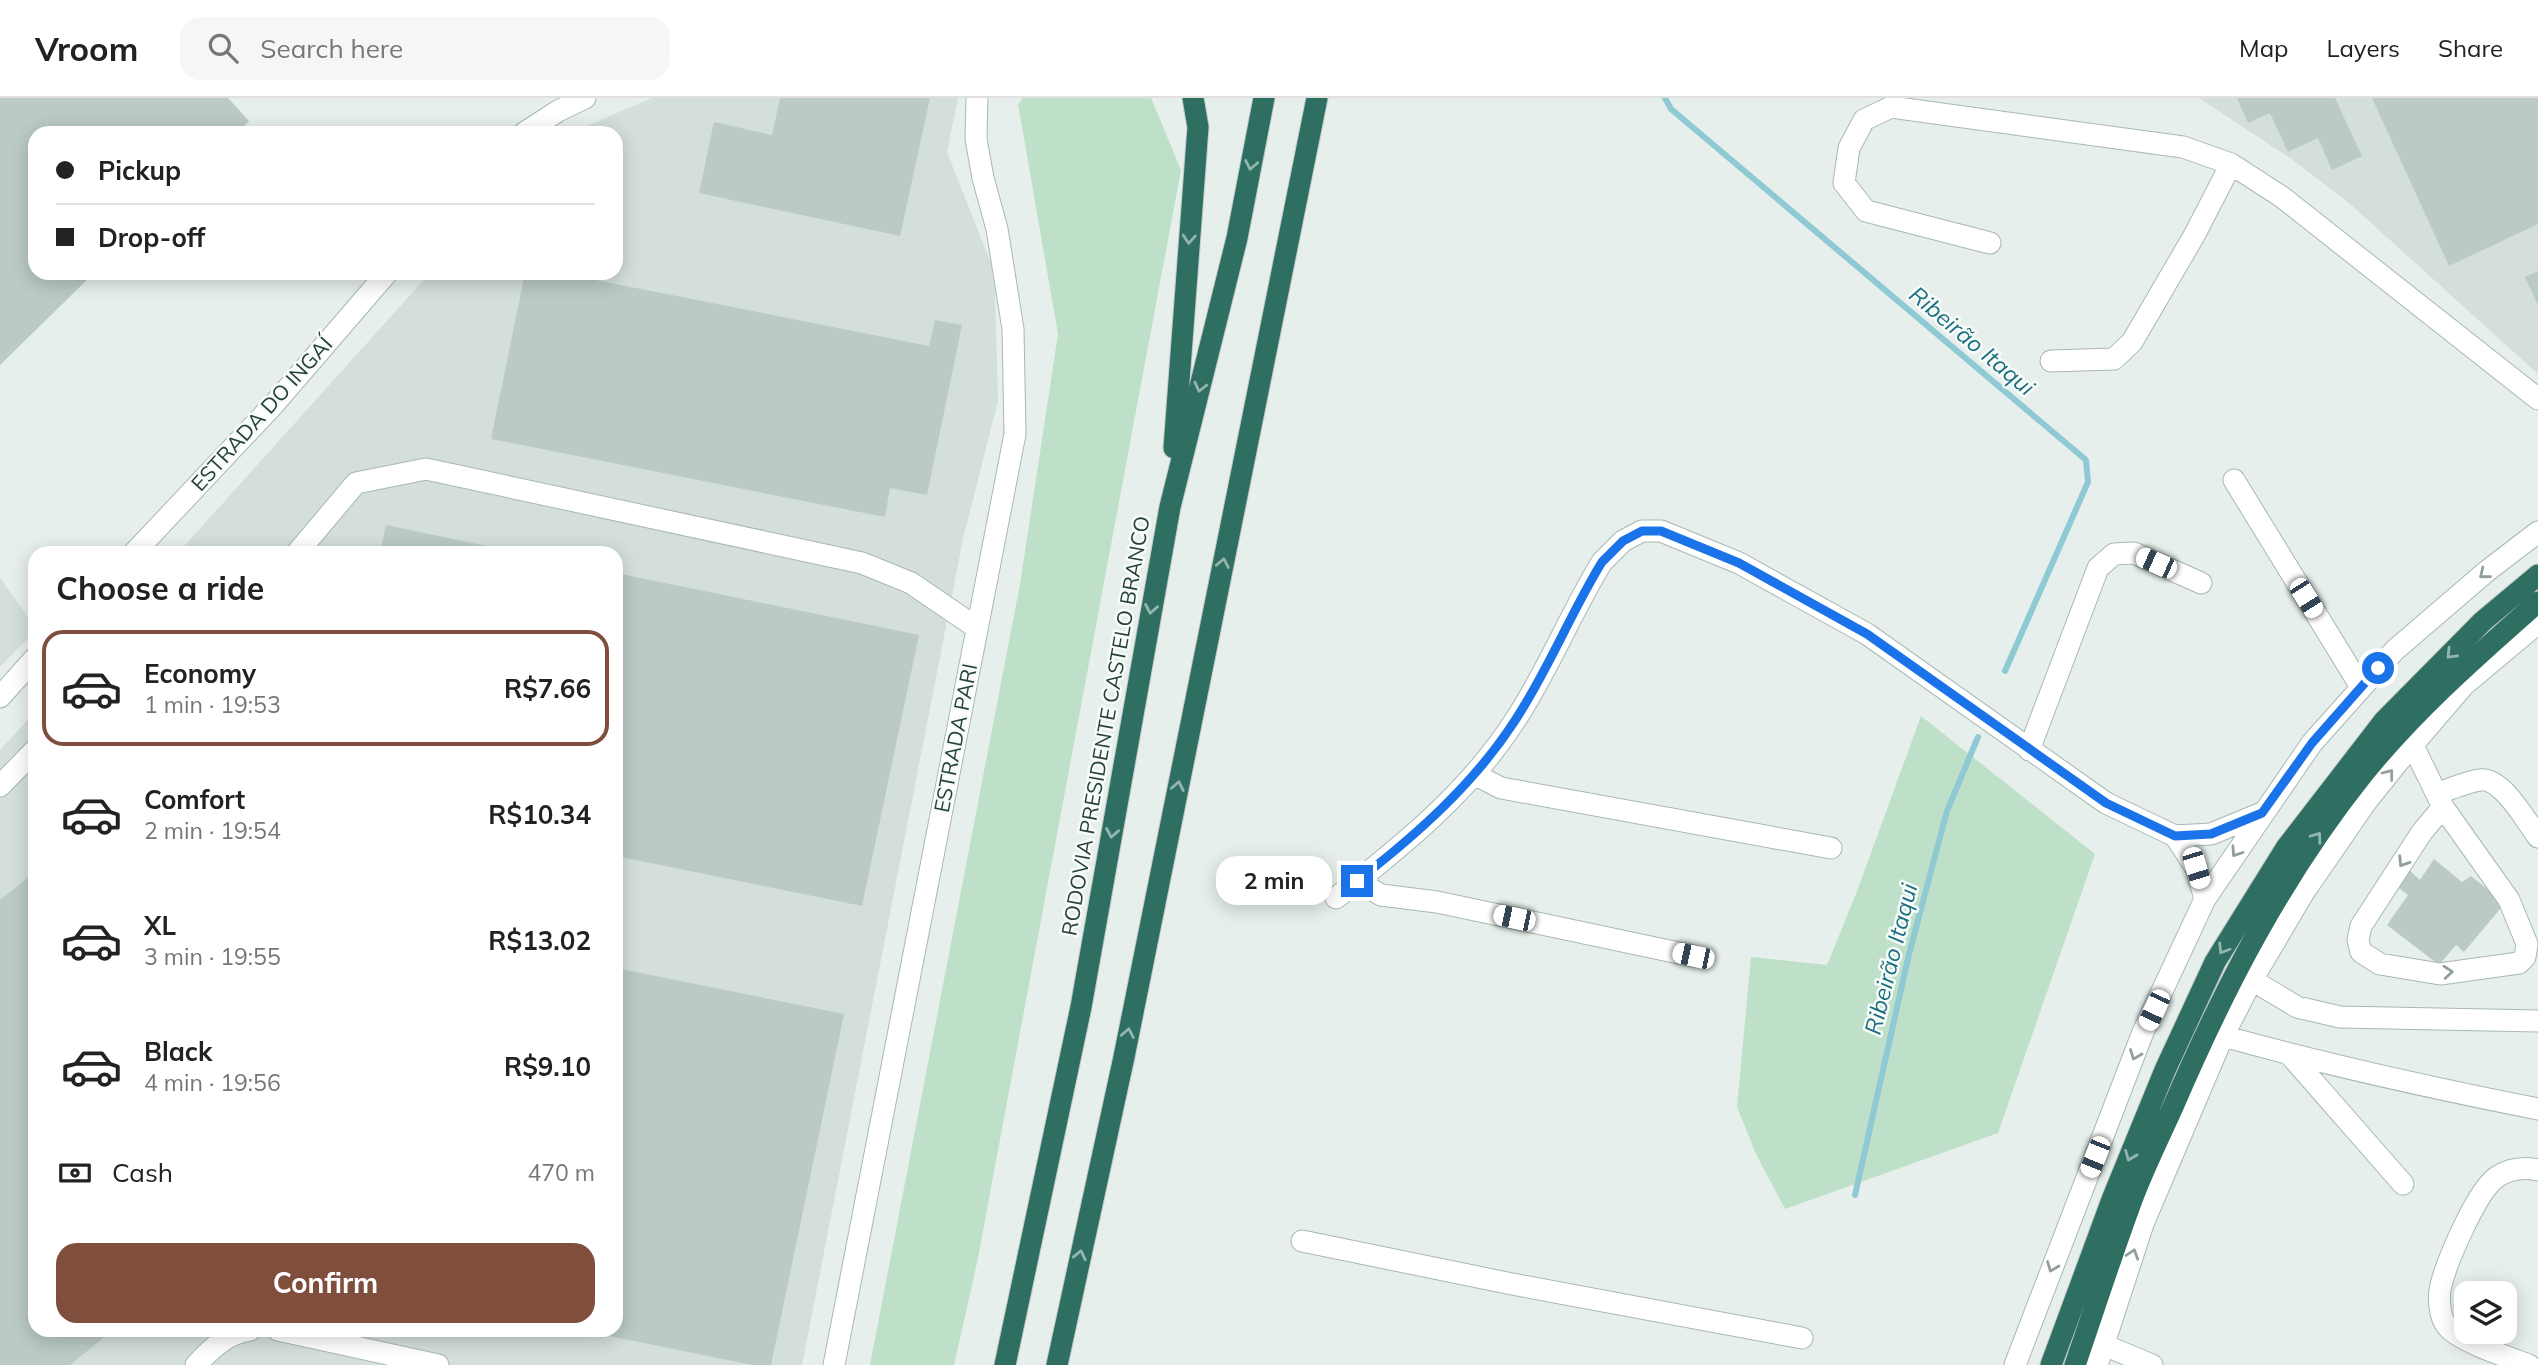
<!DOCTYPE html>
<html lang="en">
<head>
<meta charset="utf-8">
<style>
  body { margin:0; font-family:Mulish,sans-serif; background:#f6f6f6; color:#222; height:100vh; display:flex; flex-direction:column; font-size:26px; white-space:nowrap }
  * { box-sizing:border-box; margin:0 }
  p { font-size:23px; color:#767676 }
  .icon { flex:none; width:38px; height:38px; fill:none; stroke:currentColor; stroke-width:2; stroke-linecap:round; stroke-linejoin:round }
  .map { position:relative; flex:1; overflow:hidden }
  .side { position:absolute; left:28px; top:448px; width:595px; height:791px; display:flex; flex-direction:column; background:#fff; border-radius:21px; box-shadow:0 4px 18px #0003 }
  .side>* { flex:none }
  .hud { position:absolute; left:28px; top:28px; width:595px; height:154px; border-radius:21px; box-shadow:0 4px 18px #0003; display:grid; align-content:center; height:154px; padding:0 28px; background:#fff }
  .buttons { position:absolute; left:2454px; top:1183px; display:grid; gap:14px }
  .buttons a { display:grid; place-items:center; width:63px; height:63px; border-radius:14px; background:#fff; box-shadow:0 4px 18px #0003; font-size:35px }
  .end { position:absolute; width:32px; height:32px; margin:-16px; border:9px solid #1a73e8; background:#fff; box-shadow:0 0 0 4px #fff }
  .from { border-radius:50% }
  .bubble { position:absolute; height:49px; border-radius:21px; background:#fff; box-shadow:0 4px 18px #0003; font-size:23px; font-weight:700; line-height:49px; text-align:center }
  .car { position:absolute; width:21px; height:42px; margin:-21px -10px; border-radius:9px; box-shadow:0 0 5px 2px #0007; background:linear-gradient(#fff 24%,#345 0 40%,#fff 0 76%,#345 0 86%,#fff 0) }
  .hud b { display:flex; align-items:center; gap:24px; height:66px; font-size:26px }
  .hud b+b { border-top:2px solid #e0e0e0 }
  .hud i { width:18px; height:18px; background:#222 }
  ul { padding:0; list-style:none }
  li { display:flex; align-items:center; gap:21px; height:116px; margin:0 14px 10px; padding:0 14px; border:4px solid transparent; border-radius:21px }
  li div { flex:1 }
  li b { display:block; font-size:26px }
  li em { font-style:normal; font-weight:700 }
  li.current { border-color:#804e3d }
  li>.icon { width:63px; height:63px; stroke-width:1.5 }
  h2 { padding:0 28px; font-size:32px; line-height:84px }
  .pay { display:flex; align-items:center; gap:18px; height:77px; padding:0 28px; font-size:26px }
  .pay p { margin-inline-start:auto }
  .button { display:flex; gap:14px; margin-top:auto; padding:14px 28px }
  .button a { flex:1; height:80px; border-radius:21px; background:#804e3d; color:#fff; font-size:28px; font-weight:700; line-height:80px; text-align:center }
  header { display:flex; align-items:center; gap:42px; box-sizing:border-box; height:98px; padding:0 35px; background:#fff; border-bottom:2px solid #e0e0e0 }
  header strong { font-size:33px }
  nav { display:flex; gap:38px; margin-inline-start:auto; font-size:24px }
  .search { width:490px; height:63px; background:#f6f6f6; display:flex; align-items:center; gap:18px; box-sizing:border-box; padding:0 24px; border-radius:21px; color:#767676; font-size:26px }
  .map>svg:first-child { display:block }
  .built { fill:#d4dfda }
  .green { fill:#bfe0c8 }
  .lines { fill:none; stroke-linecap:round; stroke-linejoin:round }
  .stream { stroke:#8ec9d4; stroke-width:6 }
  .building { fill:#bbcac4 }
  .minor-casing { stroke:#a8b8b2; stroke-width:23 }
  .highway-casing { stroke:#c2cac8; stroke-width:23 }
  .minor { stroke:#fff; stroke-width:21 }
  .highway { stroke:#2f6f62; stroke-width:21 }
  .oneway { stroke:#93b5ae }
  .oneway2 { stroke:#92a09c }
  .route { stroke:#1a73e8; stroke-width:9 }
  .labels { text-anchor:middle; stroke-width:5; stroke-linejoin:round; paint-order:stroke }
  .street-label { font-size:21px; fill:#24423a; stroke:#f7fbf9 }
  .water-label { font-size:23px; font-style:italic; fill:#1c6f80; stroke:#f7fbf9 }
</style>
</head>
<body>
<header>
<strong>Vroom</strong>
<div class="search"><svg class="icon" aria-label="search" viewBox="0 0 24 24"><circle cx="10" cy="10" r="6"/><path d="M15 15l6 6"/></svg>Search here</div>
<nav><a>Map</a><a>Layers</a><a>Share</a></nav>
</header>
<div class="map">
<svg width="2538" height="1267" viewBox="0 0 2538 1267">
  <rect width="100%" height="100%" fill="#e6efeb"/>
  <path class="built" d="M 652,0 L 958,0 L 947,54 L 991,165 L 995,194 L 998,303 L 963,441 L 802,1267 L 0,1267 L 0,652 L 35,614 L 35,1232 L 616,1232 L 616,455 L 178,455 L 430,175 L 616,175 L 616,35 L 570,35 Z
    M 2199,0 L 2538,0 L 2538,276 L 2349,105 L 2293,62 Z
    M 0,480 L 35,529 L 35,533 L 0,569 Z"/>
  <path class="green" d="M 1023,0 L 1151,0 L 1181,72 L 977,1165 L 954,1267 L 870,1267 L 1020,486 L 1058,236 L 1018,6 Z
    M 1921,618 L 2095,756 L 1998,1035 L 1785,1111 L 1756,1056 L 1737,1009 L 1751,859 L 1827,867 L 1856,796 Z"/>
  <g class="lines">
    <path class="stream" d="M 1665,0 L 1671,11 L 2086,362 L 2088,384 L 2005,573
      M 1855,1097 L 1909,856 L 1947,713 L 1978,639"/>
  </g>
  <path class="building" d="M 0,0 L 228,0 L 249,23 L 237,35 L 35,35 L 35,175 L 94,175 L 0,267 Z
    M 780,0 L 930,0 L 900,138 L 699,95 L 714,24 L 772,37 Z
    M 2237,0 L 2335,0 L 2362,58 L 2332,72 L 2318,40 L 2288,54 L 2270,15 L 2248,25 Z
    M 2372,0 L 2538,0 L 2538,126 L 2449,168 Z
    M 2538,173 L 2538,207 L 2525,179 Z
    M 525,175 L 560,175 L 929,248 L 935,222 L 962,227 L 927,397 L 890,390 L 885,419 L 491,341 Z
    M 386,427 L 515,454 L 515,455 L 380,455 Z
    M 616,475 L 919,537 L 862,808 L 616,758 Z
    M 2434,761 L 2462,784 L 2471,778 L 2505,805 L 2464,854 L 2456,847 L 2439,867 L 2387,827 L 2408,797 L 2396,788 L 2408,771 L 2420,782 Z
    M 35,774 L 35,1232 L 113,1232 L 70,1267 L 0,1267 L 0,802 Z
    M 616,870 L 844,916 L 771,1267 L 752,1267 L 585,1233 L 616,1232 Z"/>
  <g class="lines">
    <defs>
      <path id="minor" d="M 524,35 L 558,13 L 585,0
        M 1990,145 L 1866,113 L 1844,85 L 1849,50 L 1864,22 L 1891,9 L 2183,49 L 2231,66 L 2282,99 L 2538,301
        M 2051,263 L 2114,261 L 2132,244 L 2195,136 L 2231,66
        M 2234,382 L 2361,589
        M 134,455 L 275,305 L 387,175
        M 297,455 L 356,385 L 426,371 L 862,465 L 911,485 L 977,530
        M 0,599 L 35,560
        M 2029,652 L 2098,470 L 2114,456 L 2134,455 L 2201,485
        M 2415,652 L 2443,709 L 2509,802 L 2527,846 L 2525,859 L 2519,865 L 2440,876 L 2380,866 L 2361,854 L 2358,842 L 2361,828 L 2422,734 L 2443,709
        M 1474,676 L 1501,690 L 1831,750
        M 0,688 L 35,652
        M 2437,696 C 2450,691 2466,684 2480,682 C 2502,679 2526,723 2538,739
        M 2175,738 L 2196,770 L 2205,801
        M 1357,783 L 1381,797 L 1437,804 L 1693,858
        M 1336,800 C 1402,748 1468,695 1514,624 C 1548,573 1570,516 1602,464 L 1623,443 L 1642,433 L 1661,433 L 1739,465 L 1867,536 L 2106,705 L 2175,738 L 2211,736 L 2262,715
        M 2252,882 L 2297,909 L 2340,919 L 2538,923
        M 2223,938 C 2327,967 2432,990 2538,1011
        M 2290,957 L 2403,1086
        M 1302,1143 L 1512,1186 L 1802,1240
        M 278,1232 L 438,1267
        M 2104,1247 L 2152,1267
        M 196,1267 C 212,1250 226,1236 250,1232
        M 834,1267 L 1015,336 L 1013,231 L 997,131 L 983,80 L 976,41 L 977,0
        M 2015,1267 L 2143,934 L 2205,801 L 2312,645 L 2395,552 L 2487,473 L 2538,434
        M 2097,1267 L 2143,1126 L 2223,938 L 2252,882 L 2304,794 L 2366,704 L 2398,664 L 2464,587 L 2538,525
        M 2529,1267 C 2510,1260 2458,1243 2447,1228 C 2439,1219 2438,1198 2441,1187 C 2447,1163 2477,1092 2497,1079 C 2509,1071 2524,1069 2538,1072"/>
      <path id="highway" d="M 1174,350 L 1198,29 L 1193,0
        M 1005,1267 L 1081,909 L 1170,409 L 1237,140 L 1264,0
        M 1057,1267 L 1124,959 L 1317,0
        M 2051,1267 L 2113,1099 L 2165,972 L 2215,864 L 2286,750 L 2384,623 L 2483,523 L 2538,477
        M 2075,1267 C 2094,1212 2112,1156 2132,1102 C 2144,1070 2159,1040 2173,1009 C 2224,890 2283,776 2364,675 C 2416,611 2477,558 2538,504"/>
    </defs>
    <use href="#minor" class="minor-casing"/>
    <use href="#highway" class="highway-casing"/>
    <use href="#minor" class="minor"/>
    <use href="#highway" class="highway"/>
  </g>
  <defs><path id="oneway-chevron" d="M-2-3.5L2.5 0L-2 3.5" fill="none" stroke-width="1.6" stroke-linecap="round" stroke-linejoin="round" transform="scale(1.75)"/></defs>
  <g class="oneway">
    <use href="#oneway-chevron" transform="translate(1251 67) rotate(101)"/>
    <use href="#oneway-chevron" transform="translate(1189 141) rotate(94)"/>
    <use href="#oneway-chevron" transform="translate(1200 289) rotate(104)"/>
    <use href="#oneway-chevron" transform="translate(1223 465) rotate(-79)"/>
    <use href="#oneway-chevron" transform="translate(1151 511) rotate(100)"/>
    <use href="#oneway-chevron" transform="translate(2451 556) rotate(135)"/>
    <use href="#oneway-chevron" transform="translate(1178 688) rotate(-79)"/>
    <use href="#oneway-chevron" transform="translate(1112 735) rotate(100)"/>
    <use href="#oneway-chevron" transform="translate(2317 739) rotate(-54)"/>
    <use href="#oneway-chevron" transform="translate(2223 851) rotate(122)"/>
    <use href="#oneway-chevron" transform="translate(1128 935) rotate(-79)"/>
    <use href="#oneway-chevron" transform="translate(2130 1058) rotate(112)"/>
    <use href="#oneway-chevron" transform="translate(1080 1157) rotate(-78)"/>
  </g>
  <g class="oneway2">
    <use href="#oneway-chevron" transform="translate(2484 476) rotate(141)"/>
    <use href="#oneway-chevron" transform="translate(2389 676) rotate(-52)"/>
    <use href="#oneway-chevron" transform="translate(2236 754) rotate(124)"/>
    <use href="#oneway-chevron" transform="translate(2403 764) rotate(123)"/>
    <use href="#oneway-chevron" transform="translate(2448 874) rotate(-5)"/>
    <use href="#oneway-chevron" transform="translate(2135 957) rotate(111)"/>
    <use href="#oneway-chevron" transform="translate(2133 1156) rotate(-72)"/>
    <use href="#oneway-chevron" transform="translate(2052 1169) rotate(111)"/>
  </g>
  <g class="lines">
    <path class="route" d="M 1357,783 C 1416,737 1473,687 1514,624 C 1548,573 1570,516 1602,464 L 1623,443 L 1642,433 L 1661,433 L 1739,465 L 1867,536 L 2106,705 L 2175,738 L 2211,736 L 2262,715 L 2312,645 L 2378,570"/>
  </g>
  <g class="labels">
    <g class="street-label">
      <text transform="translate(262 316) rotate(-48)" y="7">ESTRADA DO INGAÍ</text>
      <text transform="translate(1106 628) rotate(-80)" y="7">RODOVIA PRESIDENTE CASTELO BRANCO</text>
      <text transform="translate(956 640) rotate(-79)" y="7">ESTRADA PARI</text>
    </g>
    <g class="water-label">
      <text transform="translate(1972 243) rotate(40)" y="8">Ribeirão Itaqui</text>
      <text transform="translate(1891 861) rotate(-76)" y="8">Ribeirão Itaqui</text>
    </g>
  </g>
</svg>
<div class="buttons">
<a><svg class="icon" aria-label="layers" viewBox="0 0 24 24"><path d="M12 4l9 5-9 5-9-5zM3 14l9 5 9-5"/></svg></a>
</div>
<i class="end from" style="left:2378px;top:570px"></i>
<i class="end" style="left:1357px;top:783px"></i>
<div class="bubble" style="left:1216px;top:758px;width:116px">2 min</div>
<i class="car" style="left:2156px;top:465px;rotate:294deg"></i>
<i class="car" style="left:2306px;top:500px;rotate:148deg"></i>
<i class="car" style="left:2196px;top:770px;rotate:163deg"></i>
<i class="car" style="left:1514px;top:820px;rotate:282deg"></i>
<i class="car" style="left:1693px;top:858px;rotate:282deg"></i>
<i class="car" style="left:2154px;top:912px;rotate:205deg"></i>
<i class="car" style="left:2095px;top:1059px;rotate:202deg"></i>
<div class="hud">
<b><i class="from"></i>Pickup</b>
<b><i></i>Drop-off</b>
</div>
<section class="side">
<h2>Choose a ride</h2>
<ul>
<li class="current"><svg class="icon" aria-label="car" viewBox="0 0 24 24"><path d="M5 17H2v-5l4-1 3-4h7l3 4 3 1v5h-3M9 17h6M6 11h13"/><circle cx="7" cy="17" r="2"/><circle cx="17" cy="17" r="2"/></svg><div><b>Economy</b><p>1 min · 19:53</p></div><em>R$7.66</em></li>
<li><svg class="icon" aria-label="car" viewBox="0 0 24 24"><path d="M5 17H2v-5l4-1 3-4h7l3 4 3 1v5h-3M9 17h6M6 11h13"/><circle cx="7" cy="17" r="2"/><circle cx="17" cy="17" r="2"/></svg><div><b>Comfort</b><p>2 min · 19:54</p></div><em>R$10.34</em></li>
<li><svg class="icon" aria-label="car" viewBox="0 0 24 24"><path d="M5 17H2v-5l4-1 3-4h7l3 4 3 1v5h-3M9 17h6M6 11h13"/><circle cx="7" cy="17" r="2"/><circle cx="17" cy="17" r="2"/></svg><div><b>XL</b><p>3 min · 19:55</p></div><em>R$13.02</em></li>
<li><svg class="icon" aria-label="car" viewBox="0 0 24 24"><path d="M5 17H2v-5l4-1 3-4h7l3 4 3 1v5h-3M9 17h6M6 11h13"/><circle cx="7" cy="17" r="2"/><circle cx="17" cy="17" r="2"/></svg><div><b>Black</b><p>4 min · 19:56</p></div><em>R$9.10</em></li>
</ul>
<div class="pay"><svg class="icon" aria-label="cash" viewBox="0 0 24 24"><path d="M3 7h18v10H3z"/><circle cx="12" cy="12" r="2"/></svg>Cash<p>470 m</p></div>
<div class="button"><a>Confirm</a></div>
</section>
</div>
</body>
</html>
